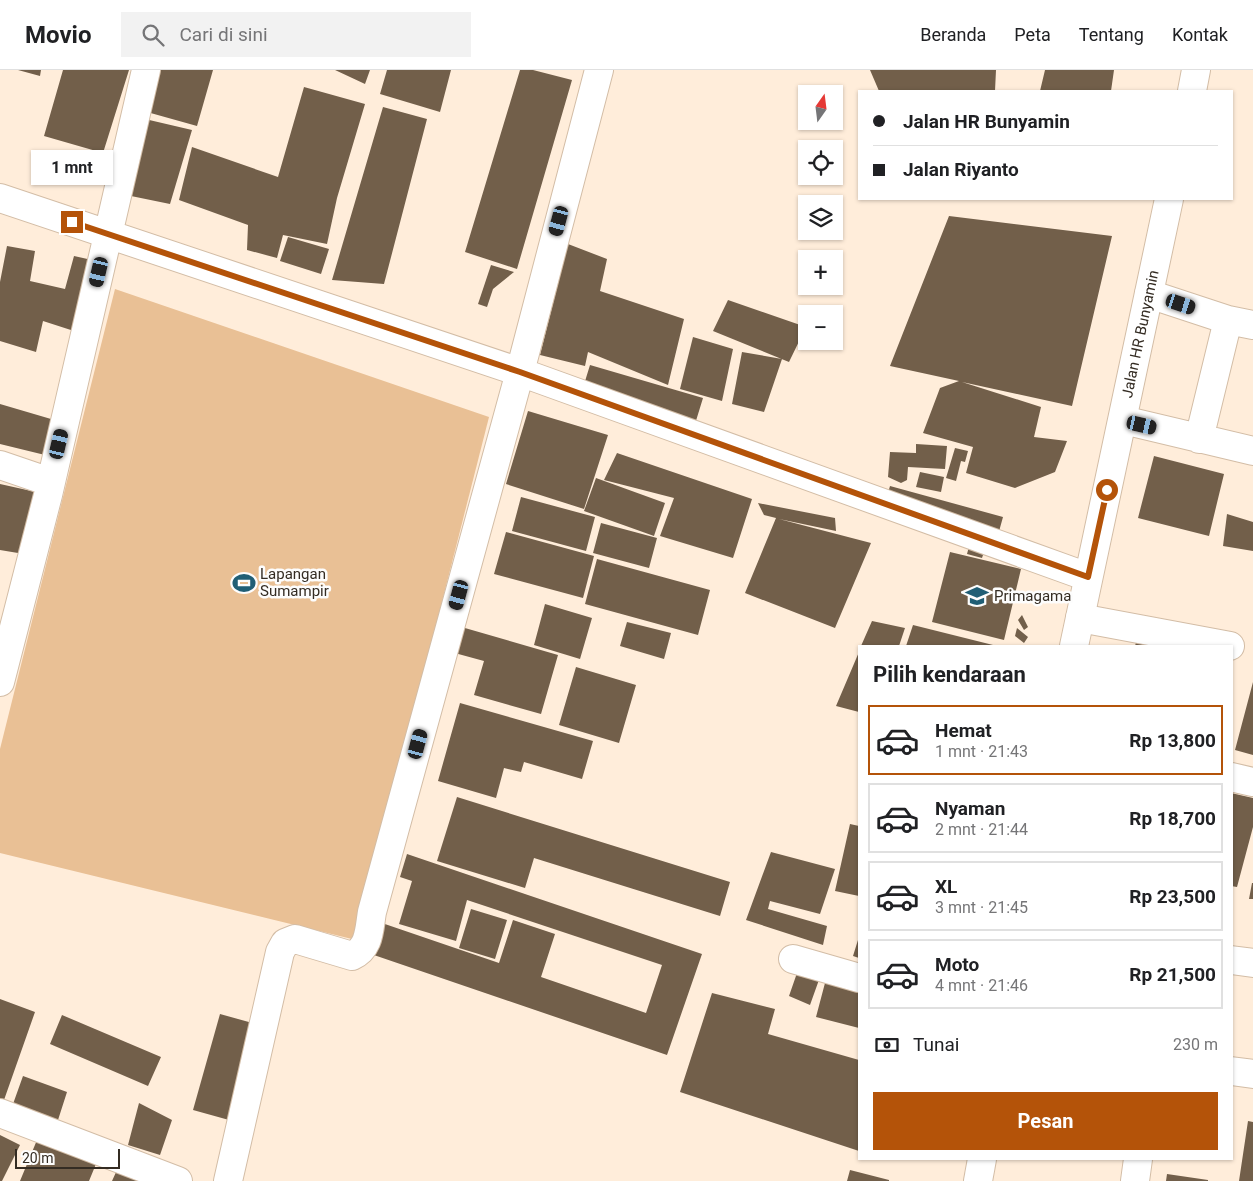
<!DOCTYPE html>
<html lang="id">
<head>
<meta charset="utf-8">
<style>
  body { margin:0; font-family:Roboto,sans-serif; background:#f2f2f2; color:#202124; height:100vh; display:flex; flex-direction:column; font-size:19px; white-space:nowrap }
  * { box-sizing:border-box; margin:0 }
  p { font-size:16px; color:#757577 }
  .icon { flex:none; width:28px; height:28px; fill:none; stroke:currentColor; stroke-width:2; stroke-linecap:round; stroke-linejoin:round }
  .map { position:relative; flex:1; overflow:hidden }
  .panel { position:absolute; left:858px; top:575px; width:375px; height:515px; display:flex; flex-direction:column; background:#fff; border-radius:0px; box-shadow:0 1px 4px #0004 }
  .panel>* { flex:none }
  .top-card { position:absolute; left:858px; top:20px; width:375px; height:110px; border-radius:0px; box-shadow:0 1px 4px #0004; display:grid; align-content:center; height:110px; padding:0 15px; background:#fff }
  .needle { width:32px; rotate:14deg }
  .fabs { position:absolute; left:798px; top:15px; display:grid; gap:10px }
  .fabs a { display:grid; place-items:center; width:45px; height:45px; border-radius:0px; background:#fff; box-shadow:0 1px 4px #0004; font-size:25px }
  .scale { position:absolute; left:15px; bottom:12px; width:105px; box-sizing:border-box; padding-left:5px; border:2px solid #342c23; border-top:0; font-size:14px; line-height:18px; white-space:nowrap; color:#342c23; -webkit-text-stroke:4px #fdfdfd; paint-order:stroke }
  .end { position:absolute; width:22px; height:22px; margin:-11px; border:6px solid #b45309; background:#fff; box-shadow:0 0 0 2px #fff }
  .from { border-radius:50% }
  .bubble { position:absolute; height:35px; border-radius:0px; background:#fff; box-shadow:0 1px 4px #0004; font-size:16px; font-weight:700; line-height:35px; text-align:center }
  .car { position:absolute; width:15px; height:30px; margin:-15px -8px; border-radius:6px; box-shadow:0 0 4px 1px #0007; background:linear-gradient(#222 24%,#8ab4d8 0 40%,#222 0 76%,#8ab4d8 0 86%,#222 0) }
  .top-card b { display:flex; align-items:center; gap:18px; height:48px; font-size:19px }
  .top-card b+b { border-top:1px solid #e0e0e0 }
  .top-card i { width:12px; height:12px; background:#202124 }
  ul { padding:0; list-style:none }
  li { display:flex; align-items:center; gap:15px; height:70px; margin:0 10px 8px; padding:0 5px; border:2px solid #e0e0e0; border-radius:0px }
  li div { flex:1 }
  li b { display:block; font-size:19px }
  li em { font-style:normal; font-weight:700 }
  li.on { border-color:#b45309 }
  li>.icon { width:45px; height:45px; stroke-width:1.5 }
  h2 { padding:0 15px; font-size:22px; line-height:60px }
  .pay { display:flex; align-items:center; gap:12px; height:55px; padding:0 15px; font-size:19px }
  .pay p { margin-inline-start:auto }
  .cta { display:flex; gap:10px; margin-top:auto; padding:10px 15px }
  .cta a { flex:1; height:58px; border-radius:0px; background:#b45309; color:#fff; font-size:20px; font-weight:700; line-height:58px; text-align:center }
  header { display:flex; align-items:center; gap:30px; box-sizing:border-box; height:70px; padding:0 25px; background:#fff; border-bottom:1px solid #e0e0e0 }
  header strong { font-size:24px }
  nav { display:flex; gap:28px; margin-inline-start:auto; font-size:18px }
  .search { width:350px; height:45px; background:#f2f2f2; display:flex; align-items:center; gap:12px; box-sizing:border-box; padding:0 18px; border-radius:0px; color:#757577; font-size:19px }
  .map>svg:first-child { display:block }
  .green { fill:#e9c095 }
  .building { fill:#725f4a }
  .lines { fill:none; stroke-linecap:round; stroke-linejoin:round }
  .minor-casing { stroke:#d3bda6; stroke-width:30 }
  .major-casing { stroke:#d3bda6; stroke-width:30 }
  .minor { stroke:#fff; stroke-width:28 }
  .major { stroke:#fff; stroke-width:28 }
  .route { stroke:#b45309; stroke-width:6 }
  .labels { text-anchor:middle; stroke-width:5; stroke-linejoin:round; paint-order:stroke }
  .street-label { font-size:15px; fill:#342c23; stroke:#fdfdfd }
  .poi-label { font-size:15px; fill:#342c23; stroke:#fdfdfd; text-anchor:start }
</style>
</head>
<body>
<header>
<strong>Movio</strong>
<div class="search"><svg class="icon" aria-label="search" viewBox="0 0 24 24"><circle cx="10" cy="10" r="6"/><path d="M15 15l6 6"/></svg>Cari di sini</div>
<nav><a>Beranda</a><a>Peta</a><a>Tentang</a><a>Kontak</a></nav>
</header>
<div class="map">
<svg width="1253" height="1111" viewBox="0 0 1253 1111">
  <rect width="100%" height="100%" fill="#ffedda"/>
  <path class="green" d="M 115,219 L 489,347 L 356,870 L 0,783 L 0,679 Z"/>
  <path class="building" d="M 18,0 L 41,0 L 40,6 Z
    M 63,0 L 129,0 L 103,83 L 44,66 Z
    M 160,0 L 213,0 L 197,56 L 147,42 Z
    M 335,0 L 370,0 L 365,14 Z
    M 387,0 L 451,0 L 440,42 L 380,24 Z
    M 520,0 L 533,0 L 572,10 L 517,199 L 465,182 Z
    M 870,0 L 996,0 L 995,21 L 879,21 Z
    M 1045,0 L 1114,0 L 1111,21 L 1040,21 Z
    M 304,17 L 365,34 L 337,128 L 327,174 L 283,165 L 277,188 L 247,180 L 248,155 L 179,130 L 192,77 L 278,107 Z
    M 383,37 L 427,49 L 384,214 L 332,210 Z
    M 145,49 L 192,60 L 170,134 L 131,126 Z
    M 949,146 L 1112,166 L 1072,336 L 962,312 L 1041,337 L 1034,367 L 1067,371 L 1055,402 L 1015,418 L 966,403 L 973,377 L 923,363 L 940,318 L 959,311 L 890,296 Z
    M 288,167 L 329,179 L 321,204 L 280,191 Z
    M 568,174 L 607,189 L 600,221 L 684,249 L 668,315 L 588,282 L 585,296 L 540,285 Z
    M 7,176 L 35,181 L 30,211 L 65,219 L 74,186 L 92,190 L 74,261 L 43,251 L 36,282 L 0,271 L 0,212 Z
    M 491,195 L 514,202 L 493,219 L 487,237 L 478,234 Z
    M 728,230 L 806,257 L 789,292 L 713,261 Z
    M 693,267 L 733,279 L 722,331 L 680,319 Z
    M 742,282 L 782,289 L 764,342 L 732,334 Z
    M 590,295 L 703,328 L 695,354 L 582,321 Z
    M 0,334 L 51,349 L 45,385 L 0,374 Z
    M 528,341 L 608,365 L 584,439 L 506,414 Z
    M 916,374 L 947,376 L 945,399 L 908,397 L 907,410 L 901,413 L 888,407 L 890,382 L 916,383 Z
    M 955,378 L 968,381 L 965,392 L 961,391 L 956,411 L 946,408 Z
    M 617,383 L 752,429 L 733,488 L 660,466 L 674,428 L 604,410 Z
    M 1154,386 L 1224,404 L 1209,466 L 1138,448 Z
    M 920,402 L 944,407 L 941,422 L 916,417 Z
    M 596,408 L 665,433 L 654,466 L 584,441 Z
    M 0,414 L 45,424 L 24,484 L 0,480 Z
    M 890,416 L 1003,447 L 998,465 L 885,433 Z
    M 521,427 L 595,447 L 586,481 L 512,461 Z
    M 758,433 L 835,448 L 836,461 L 779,449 L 871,473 L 835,558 L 745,523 L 776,448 L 764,445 Z
    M 1227,444 L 1253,452 L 1253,481 L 1223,476 Z
    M 601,453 L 657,468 L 649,498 L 593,483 Z
    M 506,462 L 594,486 L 583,528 L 494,504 Z
    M 971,469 L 987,473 L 982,488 L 967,484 Z
    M 950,482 L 1021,499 L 1004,570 L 932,552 Z
    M 597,489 L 710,520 L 698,565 L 585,534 Z
    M 545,534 L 592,548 L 580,589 L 534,575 Z
    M 1022,545 L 1028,557 L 1024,560 L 1018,550 Z
    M 872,551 L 905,558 L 899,576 L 861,576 Z
    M 627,552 L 671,563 L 664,589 L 620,576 Z
    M 913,555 L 997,576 L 906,576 Z
    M 458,556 L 558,585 L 541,644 L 474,625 L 484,591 L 451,582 Z
    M 1017,558 L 1028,567 L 1024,573 L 1015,566 Z
    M 1137,569 L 1164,576 L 1135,576 Z
    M 859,582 L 859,642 L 836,636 Z
    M 576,597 L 636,615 L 619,673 L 559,655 Z
    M 1253,612 L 1253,685 L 1235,680 Z
    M 460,633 L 593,671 L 582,709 L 524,692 L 521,702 L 504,698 L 496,728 L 438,711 Z
    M 1231,723 L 1253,728 L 1253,757 L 1237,817 L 1231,816 Z
    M 457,727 L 730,812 L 720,846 L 534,788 L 525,818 L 437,791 Z
    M 850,754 L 859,756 L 859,826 L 835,821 Z
    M 771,782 L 835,799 L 820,844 L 770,831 L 768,839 L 827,856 L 823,875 L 746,850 Z
    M 407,784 L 702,884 L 667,985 L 368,883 L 379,852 L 499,893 L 513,850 L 555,864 L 541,907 L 646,943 L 662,895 L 467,830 L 456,871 L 399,854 L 412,811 L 400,807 Z
    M 1252,813 L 1253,813 L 1253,829 L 1249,829 Z
    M 471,839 L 507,850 L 495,889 L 459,878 Z
    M 858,870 L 859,870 L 859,888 L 853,886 Z
    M 797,903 L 820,907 L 810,935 L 789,926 Z
    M 825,913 L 856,922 L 859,915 L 859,958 L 816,947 Z
    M 712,923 L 775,939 L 768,964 L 859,990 L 859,1081 L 680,1022 Z
    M 0,929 L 35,942 L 4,1030 L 0,1029 Z
    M 220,944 L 256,954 L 229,1050 L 193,1040 Z
    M 62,945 L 161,987 L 148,1016 L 50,974 Z
    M 23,1006 L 67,1022 L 58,1050 L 13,1034 Z
    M 139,1033 L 172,1050 L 160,1085 L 128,1075 Z
    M 1248,1051 L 1253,1052 L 1253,1111 L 1239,1111 Z
    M 0,1065 L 20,1075 L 2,1111 L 0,1111 Z
    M 37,1070 L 96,1094 L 89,1111 L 20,1111 Z
    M 117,1100 L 145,1111 L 112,1111 Z
    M 850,1100 L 889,1110 L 889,1111 L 847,1111 Z
    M 1167,1104 L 1208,1110 L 1208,1111 L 1166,1111 Z"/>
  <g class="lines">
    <defs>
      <path id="minor" d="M 0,128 L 520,302 L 1088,507
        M 1149,224 L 1228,250
        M 1123,350 L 1253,381
        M 1199,369 L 1228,250 L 1253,255
        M 0,395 L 50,412
        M 1080,548 L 1230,576
        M 0,612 L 48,425 L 146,0
        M 1231,707 L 1253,712
        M 793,889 L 859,908
        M 1231,890 L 1253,893
        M 1231,1001 L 1253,1004
        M 0,1043 L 178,1111
        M 228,1111 L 280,882 L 285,873 L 295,869 L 352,886 C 370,878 369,859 372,842 L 520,302 L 599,0
        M 1135,1111 L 1138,1089"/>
      <g id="major">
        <path d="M 1192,21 L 1196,0"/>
        <path id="s1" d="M 1074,576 L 1169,129"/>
        <path d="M 978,1111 L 982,1089"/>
      </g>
    </defs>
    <use href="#minor" class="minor-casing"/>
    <use href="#major" class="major-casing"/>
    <use href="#minor" class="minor"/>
    <use href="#major" class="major"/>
  </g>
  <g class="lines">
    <path class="route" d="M 72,152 L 520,302 L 1088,507 L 1107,420"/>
  </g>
  <defs>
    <symbol id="stadium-bare" viewBox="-9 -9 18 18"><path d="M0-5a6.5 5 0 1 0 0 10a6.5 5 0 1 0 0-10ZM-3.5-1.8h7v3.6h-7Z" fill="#205e75" stroke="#fdfdfd" stroke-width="2.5" paint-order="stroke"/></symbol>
    <symbol id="school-bare" viewBox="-9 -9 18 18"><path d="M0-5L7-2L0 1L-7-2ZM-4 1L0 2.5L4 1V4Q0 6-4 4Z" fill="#205e75" stroke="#fdfdfd" stroke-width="2.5" paint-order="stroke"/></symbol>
  </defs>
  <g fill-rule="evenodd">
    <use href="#stadium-bare" x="228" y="497" width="32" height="32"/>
    <use href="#school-bare" x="961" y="510" width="32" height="32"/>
  </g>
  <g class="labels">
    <g class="street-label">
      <text dy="5" stroke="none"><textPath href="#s1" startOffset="319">Jalan HR Bunyamin</textPath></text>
    </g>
    <g class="poi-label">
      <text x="260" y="509">Lapangan<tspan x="260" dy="17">Sumampir</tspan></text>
      <text x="994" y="531">Primagama</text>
    </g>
  </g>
</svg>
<div class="fabs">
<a><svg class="needle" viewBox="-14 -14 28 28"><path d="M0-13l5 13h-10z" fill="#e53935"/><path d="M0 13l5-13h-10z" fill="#757577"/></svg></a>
<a><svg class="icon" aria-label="locate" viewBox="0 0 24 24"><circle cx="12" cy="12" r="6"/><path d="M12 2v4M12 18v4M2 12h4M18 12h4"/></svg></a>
<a><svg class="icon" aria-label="layers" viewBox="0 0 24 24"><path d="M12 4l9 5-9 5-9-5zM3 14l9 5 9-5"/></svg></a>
<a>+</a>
<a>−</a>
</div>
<div class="scale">20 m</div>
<i class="end from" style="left:1107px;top:420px"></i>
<i class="end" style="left:72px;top:152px"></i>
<div class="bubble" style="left:31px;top:80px;width:82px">1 mnt</div>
<i class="car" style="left:559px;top:151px;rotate:195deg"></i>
<i class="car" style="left:99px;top:202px;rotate:193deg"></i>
<i class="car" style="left:1181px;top:234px;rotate:108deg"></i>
<i class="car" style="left:1142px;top:355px;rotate:103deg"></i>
<i class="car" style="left:59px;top:374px;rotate:13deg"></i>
<i class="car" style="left:459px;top:525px;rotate:195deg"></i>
<i class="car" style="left:418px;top:674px;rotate:15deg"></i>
<div class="top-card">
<b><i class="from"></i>Jalan HR Bunyamin</b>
<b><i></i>Jalan Riyanto</b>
</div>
<section class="panel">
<h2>Pilih kendaraan</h2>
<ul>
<li class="on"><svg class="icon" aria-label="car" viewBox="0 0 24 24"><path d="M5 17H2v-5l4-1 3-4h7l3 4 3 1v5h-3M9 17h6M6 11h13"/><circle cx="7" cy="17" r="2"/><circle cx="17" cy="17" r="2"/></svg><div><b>Hemat</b><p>1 mnt · 21:43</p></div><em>Rp 13,800</em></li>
<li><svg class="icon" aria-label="car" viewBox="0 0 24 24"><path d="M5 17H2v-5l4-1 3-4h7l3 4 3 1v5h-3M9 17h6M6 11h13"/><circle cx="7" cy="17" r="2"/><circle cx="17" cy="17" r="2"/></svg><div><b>Nyaman</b><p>2 mnt · 21:44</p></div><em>Rp 18,700</em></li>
<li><svg class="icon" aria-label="car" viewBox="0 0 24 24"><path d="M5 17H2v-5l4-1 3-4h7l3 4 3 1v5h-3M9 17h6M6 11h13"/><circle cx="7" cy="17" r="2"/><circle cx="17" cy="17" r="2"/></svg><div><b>XL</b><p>3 mnt · 21:45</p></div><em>Rp 23,500</em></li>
<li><svg class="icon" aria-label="car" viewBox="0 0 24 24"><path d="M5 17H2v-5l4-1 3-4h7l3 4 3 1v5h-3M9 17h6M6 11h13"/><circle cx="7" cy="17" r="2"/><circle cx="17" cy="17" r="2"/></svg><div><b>Moto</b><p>4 mnt · 21:46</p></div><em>Rp 21,500</em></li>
</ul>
<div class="pay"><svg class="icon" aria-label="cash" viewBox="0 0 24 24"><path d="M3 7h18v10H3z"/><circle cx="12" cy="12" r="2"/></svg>Tunai<p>230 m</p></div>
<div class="cta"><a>Pesan</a></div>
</section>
</div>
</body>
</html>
